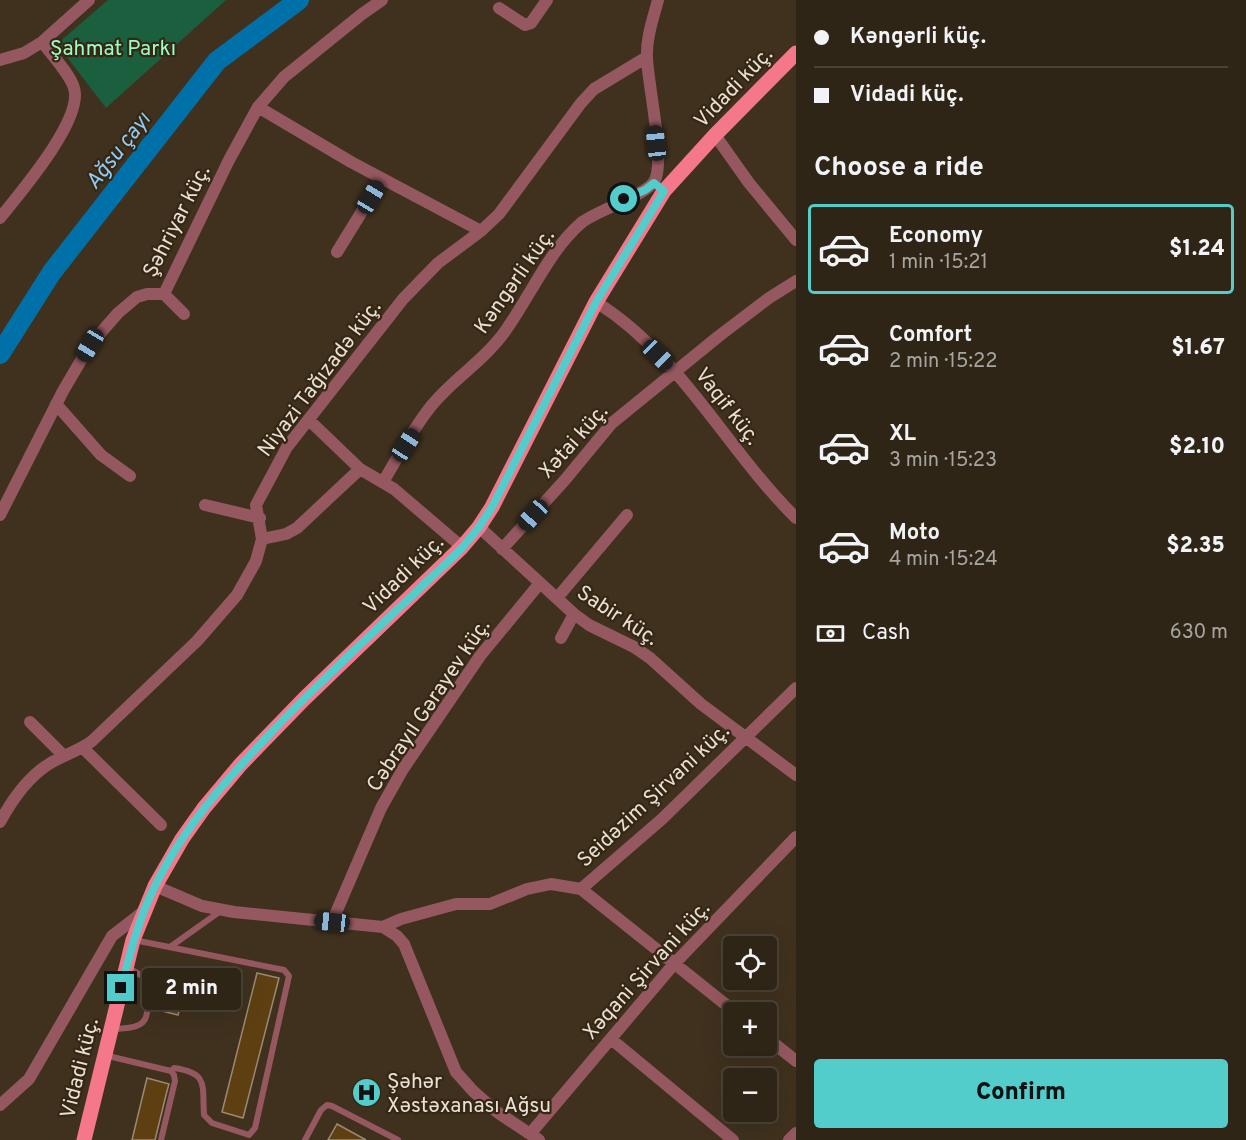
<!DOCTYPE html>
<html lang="en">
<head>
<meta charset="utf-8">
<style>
  body { margin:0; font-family:Overpass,sans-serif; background:#372d1f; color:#f1f3f6; height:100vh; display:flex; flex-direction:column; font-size:22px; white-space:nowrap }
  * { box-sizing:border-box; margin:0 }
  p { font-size:20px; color:#a7a5a1 }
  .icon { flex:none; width:33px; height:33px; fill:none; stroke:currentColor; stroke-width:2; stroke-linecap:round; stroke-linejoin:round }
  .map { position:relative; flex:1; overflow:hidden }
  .side { display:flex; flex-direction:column; background:#2f2516; width:450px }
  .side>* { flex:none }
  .guide { display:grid; align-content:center; height:132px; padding:0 18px; background:#2f2516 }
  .buttons { position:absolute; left:723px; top:936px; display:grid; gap:12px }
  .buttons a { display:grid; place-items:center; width:54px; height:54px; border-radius:6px; background:#2f2516; box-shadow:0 6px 24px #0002,0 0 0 2px #4a4235; font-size:30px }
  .end { position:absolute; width:27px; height:27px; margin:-14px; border:8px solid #52cdcc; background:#111; box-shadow:0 0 0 3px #111 }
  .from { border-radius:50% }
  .bubble { position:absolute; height:42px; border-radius:6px; background:#2f2516; box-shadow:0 6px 24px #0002,0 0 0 2px #4a4235; font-size:20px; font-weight:800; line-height:42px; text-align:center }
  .car { position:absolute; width:18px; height:36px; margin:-18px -9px; border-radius:8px; box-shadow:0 0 4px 2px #0007; background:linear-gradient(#222 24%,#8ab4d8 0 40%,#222 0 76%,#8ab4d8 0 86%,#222 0) }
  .guide b { display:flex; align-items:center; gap:21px; height:57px; font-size:22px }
  .guide b+b { border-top:2px solid #4a4235 }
  .guide i { width:15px; height:15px; background:#f1f3f6 }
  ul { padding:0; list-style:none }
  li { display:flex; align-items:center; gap:18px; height:90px; margin:0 12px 9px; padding:0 6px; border:3px solid transparent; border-radius:6px }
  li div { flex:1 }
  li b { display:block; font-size:22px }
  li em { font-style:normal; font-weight:800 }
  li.current { border-color:#52cdcc }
  li>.icon { width:54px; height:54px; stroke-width:1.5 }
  h2 { padding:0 18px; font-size:27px; line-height:72px }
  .pay { display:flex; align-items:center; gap:15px; height:66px; padding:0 18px; font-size:22px }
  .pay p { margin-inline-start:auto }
  .cta { display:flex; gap:12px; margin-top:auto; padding:12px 18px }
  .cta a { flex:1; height:69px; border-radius:6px; background:#52cdcc; color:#111; font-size:24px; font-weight:800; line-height:69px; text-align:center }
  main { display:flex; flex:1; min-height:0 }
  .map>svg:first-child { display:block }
  .green { fill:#1a5f3e }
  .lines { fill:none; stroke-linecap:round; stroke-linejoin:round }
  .river { stroke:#0071a8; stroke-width:20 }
  .building { fill:#5e3f12; stroke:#9b8974; stroke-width:1.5 }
  .service { stroke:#965860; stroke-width:6 }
  .minor { stroke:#965860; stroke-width:12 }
  .primary { stroke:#f4778a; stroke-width:15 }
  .route { stroke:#52cdcc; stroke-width:8 }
  .labels { text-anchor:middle; stroke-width:4.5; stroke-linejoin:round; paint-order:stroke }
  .park-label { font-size:21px; fill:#9afdc6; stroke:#352714 }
  .street-label { font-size:21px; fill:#e8e0d4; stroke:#352714 }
  .poi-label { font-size:21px; fill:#e8e0d4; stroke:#352714; text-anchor:start }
  .water-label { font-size:22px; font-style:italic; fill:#8ecdfb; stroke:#352714 }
</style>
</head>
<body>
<main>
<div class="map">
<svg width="796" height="1140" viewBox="0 0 796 1140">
  <rect width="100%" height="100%" fill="#3f311e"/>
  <path class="green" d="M 108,0 L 226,0 L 106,108 L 57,44 Z"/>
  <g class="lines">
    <path class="river" d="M 0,354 L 52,272 L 217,61 L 299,0"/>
  </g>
  <path class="building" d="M 257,973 L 279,978 L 243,1118 L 222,1112 Z
    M 159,989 L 183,995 L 178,1015 L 154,1009 Z
    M 147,1078 L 169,1084 L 167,1091 L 155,1140 L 132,1140 Z
    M 337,1124 L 366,1140 L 328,1140 Z"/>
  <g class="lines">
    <path class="service" d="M 134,940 L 284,970 L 289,976 L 255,1128 L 249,1135 L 212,1123 L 204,1115 C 202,1085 209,1073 174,1068 L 171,1071
      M 170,947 L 222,910
      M 114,1029 C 125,1028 142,1029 146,1017 L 153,985 L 148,979 L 128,968
      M 104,1055 L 171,1071 L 174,1075 L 175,1081 L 161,1140
      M 305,1140 L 321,1110 L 327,1105 L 332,1106 L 398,1140"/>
    <path class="minor" d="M 499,8 L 525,25 L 531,23 L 547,0
      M 0,60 L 24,53 L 42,42 L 89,0
      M 258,107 L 351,162 L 481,231
      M 715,135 L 749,183 L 796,240
      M 0,218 C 20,193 84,119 74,88 C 70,74 51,54 42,42
      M 337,252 L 382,179
      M 164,294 L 184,314
      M 596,302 C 681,355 726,449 796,518
      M 56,404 L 101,455 L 130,476
      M 309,420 L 360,469 L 394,489 L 462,547
      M 383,482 C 398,457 413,428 432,405 C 455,377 487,359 508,327 C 531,294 550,250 581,223 C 597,210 648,195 655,180 C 665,159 648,85 647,58 C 646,38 653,19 658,0
      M 205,505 L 260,518
      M 0,515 L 63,391 L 90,345 L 118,313 L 137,297 L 147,294 L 164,294 L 229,160 L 258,107 L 284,77 L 362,14 L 382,0
      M 479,527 L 574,614 L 589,625 L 634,647 L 650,658 L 701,704 L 796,775
      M 262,539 L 286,534 L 297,528 L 360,469
      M 502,549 L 564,481 L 612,423 L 719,336 L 769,298 L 796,281
      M 557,598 L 627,515
      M 561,638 L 574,614
      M 30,722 L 64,756
      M 83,748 L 161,825
      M 0,822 C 12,800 28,777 49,764 C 63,755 79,751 92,741 L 197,641 L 237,595 L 256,561 L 262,539 L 256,505 L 287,447 L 403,299 L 438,263 L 481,231 L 499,214 L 581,103 L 594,89 L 647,57
      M 155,886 L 202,906 L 234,912 L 383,927 L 397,936 L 404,944 L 456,1072 L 473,1091 L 497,1112 L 539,1140
      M 581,889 L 735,1012
      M 332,922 L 381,808 L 403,769 L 480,656 L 540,583
      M 383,927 L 401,919 L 456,904 L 490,904 L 527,889 L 551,884 L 581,889 L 662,819 L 796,688
      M 766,1037 L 796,1061
      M 611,1039 L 733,1140
      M 0,1105 L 29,1079 L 112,936 L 143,912
      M 530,1134 L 674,964 L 796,837
      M 789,1140 L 796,1133"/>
    <path class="primary" d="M 84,1140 L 133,940 L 155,886 L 182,839 L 204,808 L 241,764 L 304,699 L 462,547 L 479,527 L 492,507 L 596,302 L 664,191 L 715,135 L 796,53"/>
  </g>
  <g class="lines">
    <path class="route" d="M 121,988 C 130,954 138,920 154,888 C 185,823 235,770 284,719 C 342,660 403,605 462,548 L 479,527 L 492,507 L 596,302 L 664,191 L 654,183 L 645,190 L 624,199"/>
  </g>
  <defs>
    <symbol id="hospital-disc" viewBox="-11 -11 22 22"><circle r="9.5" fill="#52cdcc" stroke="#352714"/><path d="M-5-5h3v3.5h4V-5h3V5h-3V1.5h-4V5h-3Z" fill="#111"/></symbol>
  </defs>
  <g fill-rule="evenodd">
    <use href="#hospital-disc" x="350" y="1076" width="33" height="33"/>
  </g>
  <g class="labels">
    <g class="park-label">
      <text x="113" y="55">Şahmat Parkı</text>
    </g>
    <g class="street-label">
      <text transform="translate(733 87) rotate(-46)" y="7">Vidadi küç.</text>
      <text transform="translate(176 221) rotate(-63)" y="7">Şəhriyar küç.</text>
      <text transform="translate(514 281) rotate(-55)" y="7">Kəngərli küç.</text>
      <text transform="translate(319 378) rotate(-53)" y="7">Niyazi Tağızadə küç.</text>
      <text transform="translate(728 406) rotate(52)" y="7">Vaqif küç.</text>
      <text transform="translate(573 441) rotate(-48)" y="7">Xətai küç.</text>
      <text transform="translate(403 574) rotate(-44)" y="7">Vidadi küç.</text>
      <text transform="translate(618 615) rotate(33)" y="7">Sabir küç.</text>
      <text transform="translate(428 705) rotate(-56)" y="7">Cəbrayıl Gərayev küç.</text>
      <text transform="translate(653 795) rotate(-43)" y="7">Seidəzim Şirvani küç.</text>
      <text transform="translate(646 970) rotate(-48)" y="7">Xəqani Şirvani küç.</text>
      <text transform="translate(79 1068) rotate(-76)" y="7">Vidadi küç.</text>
    </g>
    <g class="poi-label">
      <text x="387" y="1088">Şəhər<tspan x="387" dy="24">Xəstəxanası Ağsu</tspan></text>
    </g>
    <g class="water-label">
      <text transform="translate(117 150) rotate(-52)" y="8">Ağsu çayı</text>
    </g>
  </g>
</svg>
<div class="buttons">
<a><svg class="icon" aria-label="locate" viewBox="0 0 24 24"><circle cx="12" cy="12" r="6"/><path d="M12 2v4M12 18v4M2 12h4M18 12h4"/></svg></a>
<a>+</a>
<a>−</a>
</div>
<i class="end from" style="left:624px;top:199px"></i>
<i class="end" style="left:121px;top:988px"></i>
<div class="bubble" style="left:142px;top:968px;width:99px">2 min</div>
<i class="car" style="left:656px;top:143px;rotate:354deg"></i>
<i class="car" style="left:371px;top:197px;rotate:31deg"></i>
<i class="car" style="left:90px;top:345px;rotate:211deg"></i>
<i class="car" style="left:658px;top:355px;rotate:135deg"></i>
<i class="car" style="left:406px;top:445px;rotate:33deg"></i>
<i class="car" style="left:533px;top:515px;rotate:222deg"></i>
<i class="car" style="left:332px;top:922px;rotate:276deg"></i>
</div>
<section class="side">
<div class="guide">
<b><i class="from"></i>Kəngərli küç.</b>
<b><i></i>Vidadi küç.</b>
</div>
<h2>Choose a ride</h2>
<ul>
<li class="current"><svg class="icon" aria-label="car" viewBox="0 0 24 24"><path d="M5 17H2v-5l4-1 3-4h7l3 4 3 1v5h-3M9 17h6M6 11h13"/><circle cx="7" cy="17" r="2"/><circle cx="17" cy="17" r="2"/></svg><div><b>Economy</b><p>1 min · 15:21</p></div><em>$1.24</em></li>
<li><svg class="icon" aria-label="car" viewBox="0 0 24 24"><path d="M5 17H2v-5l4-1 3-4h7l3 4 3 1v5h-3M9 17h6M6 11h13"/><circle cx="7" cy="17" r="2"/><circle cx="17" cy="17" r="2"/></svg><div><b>Comfort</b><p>2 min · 15:22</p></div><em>$1.67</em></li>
<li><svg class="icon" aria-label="car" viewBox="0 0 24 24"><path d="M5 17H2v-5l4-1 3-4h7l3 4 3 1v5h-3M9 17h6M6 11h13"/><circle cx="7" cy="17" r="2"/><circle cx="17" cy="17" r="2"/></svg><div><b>XL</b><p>3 min · 15:23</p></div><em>$2.10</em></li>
<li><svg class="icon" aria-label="car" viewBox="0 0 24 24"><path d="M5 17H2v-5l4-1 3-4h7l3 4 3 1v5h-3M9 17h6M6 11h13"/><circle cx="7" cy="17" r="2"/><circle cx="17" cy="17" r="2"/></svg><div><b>Moto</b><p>4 min · 15:24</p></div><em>$2.35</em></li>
</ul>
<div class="pay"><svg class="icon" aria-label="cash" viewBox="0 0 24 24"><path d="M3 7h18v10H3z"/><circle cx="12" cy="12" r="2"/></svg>Cash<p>630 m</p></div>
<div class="cta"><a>Confirm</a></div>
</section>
</main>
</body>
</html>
